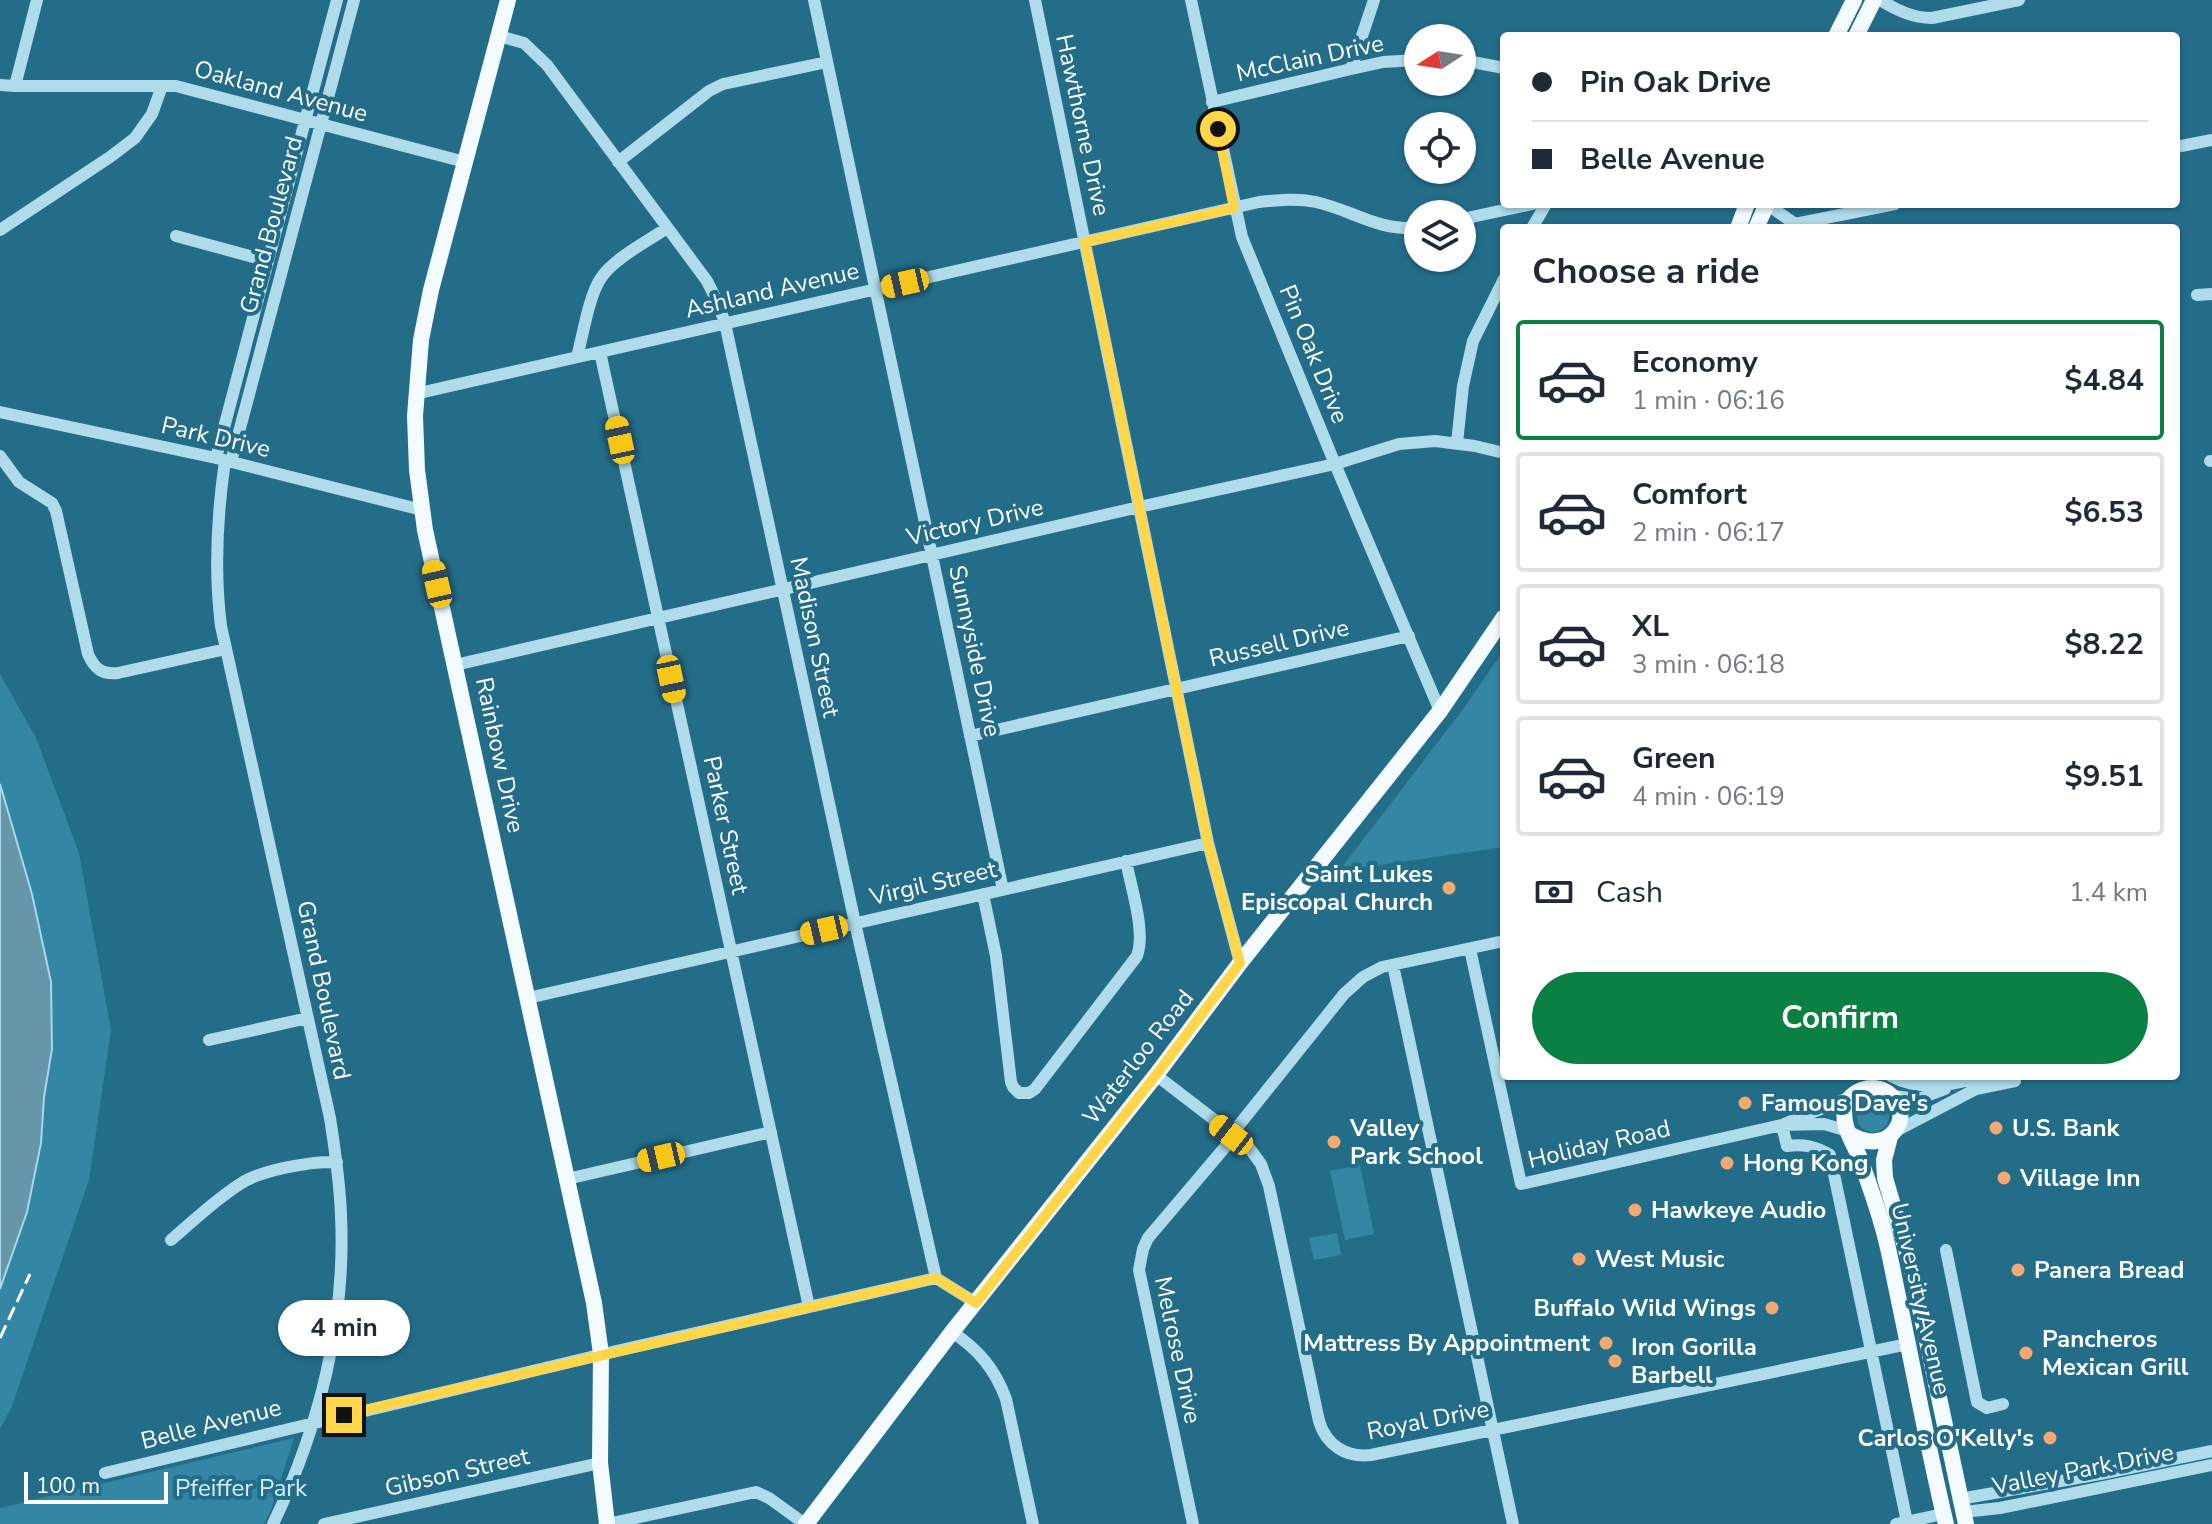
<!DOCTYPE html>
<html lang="en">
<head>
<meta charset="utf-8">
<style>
  body { margin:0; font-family:"Nunito Sans",sans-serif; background:#f6f6f7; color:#1f2937; height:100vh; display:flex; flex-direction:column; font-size:30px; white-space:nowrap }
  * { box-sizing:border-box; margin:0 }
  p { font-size:26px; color:#747a83 }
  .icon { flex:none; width:44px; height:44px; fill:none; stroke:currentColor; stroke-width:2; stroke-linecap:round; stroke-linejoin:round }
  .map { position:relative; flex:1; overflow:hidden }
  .details { position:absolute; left:1500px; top:224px; width:680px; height:856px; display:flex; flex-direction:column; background:#fff; border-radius:8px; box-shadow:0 2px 6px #0004 }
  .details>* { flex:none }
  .guide { position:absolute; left:1500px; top:32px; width:680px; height:176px; border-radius:8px; box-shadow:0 2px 6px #0004; display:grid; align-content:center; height:176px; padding:0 32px; background:#fff }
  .needle { width:52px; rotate:258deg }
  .tools { position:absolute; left:1404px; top:24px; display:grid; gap:16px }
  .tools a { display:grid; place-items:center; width:72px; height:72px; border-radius:50%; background:#fff; box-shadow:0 2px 6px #0004; font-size:40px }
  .scale { position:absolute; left:24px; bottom:20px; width:144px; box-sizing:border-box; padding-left:8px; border:4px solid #fff; border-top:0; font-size:22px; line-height:28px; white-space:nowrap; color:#fff; -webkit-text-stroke:6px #236d89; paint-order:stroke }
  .end { position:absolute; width:36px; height:36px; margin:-18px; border:10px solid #ffd54a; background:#111; box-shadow:0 0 0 4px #111 }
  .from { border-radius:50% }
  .bubble { position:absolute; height:56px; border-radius:28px; background:#fff; box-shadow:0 2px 6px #0004; font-size:26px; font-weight:700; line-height:56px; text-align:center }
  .car { position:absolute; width:24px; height:48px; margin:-24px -12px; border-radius:10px; box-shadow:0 0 6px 2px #0007; background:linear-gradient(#f5c518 24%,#345 0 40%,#f5c518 0 76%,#345 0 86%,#f5c518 0) }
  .guide b { display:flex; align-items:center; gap:28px; height:76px; font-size:30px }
  .guide b+b { border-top:2px solid #e0e1e3 }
  .guide i { width:20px; height:20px; background:#1f2937 }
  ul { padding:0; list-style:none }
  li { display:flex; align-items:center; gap:24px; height:120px; margin:0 16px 12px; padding:0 16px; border:4px solid #e0e1e3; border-radius:8px }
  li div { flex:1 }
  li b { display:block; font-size:30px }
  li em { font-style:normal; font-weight:700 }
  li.active { border-color:#0b8043 }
  li>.icon { width:72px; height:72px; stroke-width:1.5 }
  h2 { padding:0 32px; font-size:36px; line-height:96px }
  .pay { display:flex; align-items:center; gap:20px; height:88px; padding:0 32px; font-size:30px }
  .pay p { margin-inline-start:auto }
  .button { display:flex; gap:16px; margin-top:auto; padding:16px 32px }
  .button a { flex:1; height:92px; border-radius:48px; background:#0b8043; color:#fff; font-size:32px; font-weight:700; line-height:92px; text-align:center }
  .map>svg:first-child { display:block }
  .green { fill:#3487a4 }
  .water { fill:#6597a9; stroke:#a3d9eb; stroke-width:2 }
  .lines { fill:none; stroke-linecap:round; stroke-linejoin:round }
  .minor { stroke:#afdbea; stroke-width:12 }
  .major { stroke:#f3fbfe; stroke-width:16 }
  .rail { stroke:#fff; stroke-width:3; stroke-dasharray:14 6; stroke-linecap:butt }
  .route { stroke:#ffd54a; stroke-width:10 }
  .poi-dot { fill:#f5a972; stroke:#236d89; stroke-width:3 }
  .labels { text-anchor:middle; stroke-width:8; stroke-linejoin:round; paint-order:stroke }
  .street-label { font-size:24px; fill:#fff; stroke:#236d89 }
  .poi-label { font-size:24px; font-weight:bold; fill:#fff; stroke:#236d89; text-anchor:start }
  .park-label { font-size:24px; fill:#d4eef8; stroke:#236d89 }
</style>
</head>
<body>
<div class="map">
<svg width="2212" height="1524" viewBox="0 0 2212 1524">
  <rect width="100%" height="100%" fill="#236d89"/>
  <path class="green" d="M 1504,650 L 1504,847 L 1339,871 L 1464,708 Z
    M 0,674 L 36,738 L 79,853 L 111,1030 L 89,1180 L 12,1406 L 0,1429 L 0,1273 L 40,1143 L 44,1097 L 52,1049 L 51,982 L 32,894 L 0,784 Z
    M1857 1116a16 16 0 1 1 32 0a16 16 0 1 1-32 0Z
    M 1360,1165 L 1374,1234 L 1345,1240 L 1330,1171 Z
    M 1337,1233 L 1341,1255 L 1314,1260 L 1309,1238 Z
    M 294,1438 L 271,1510 L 264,1524 L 0,1524 L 0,1508 Z"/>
  <path class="water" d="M 0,784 L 32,894 L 51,982 L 52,1049 L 44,1097 L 41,1143 L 27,1212 L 0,1289 Z"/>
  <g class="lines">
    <path class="minor" d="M 814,0 L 1003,890
      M 1035,0 L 1208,843 L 1240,963
      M 1191,0 L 1242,237 L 1335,464 L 1440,711
      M 1880,0 C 1897,10 1912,18 1932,18 L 2019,0
      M 499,36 L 524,43 L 547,65 L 707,281 L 717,301 L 725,323 L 855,923 L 936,1278 L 976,1303
      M 1462,60 L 1504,68
      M 1351,69 L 1374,0
      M 0,85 L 15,86 L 176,86 L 465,162
      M 15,86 L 37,0
      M 1212,102 L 1351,69 L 1383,62 L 1418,60
      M 2176,147 L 2212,140
      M 618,162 L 709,91 L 723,84 L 827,62
      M 1767,204 L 1795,224 L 1895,204
      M 1462,219 L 1533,204
      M 1532,228 L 1546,204
      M 0,230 L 110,157 L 135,138 L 152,114 L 162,86
      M 176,236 L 268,261
      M 2197,295 L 2212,294
      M 600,352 L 809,1307
      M 577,357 C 583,335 589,295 601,278 C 613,259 648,241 667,228
      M 415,394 L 1259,202 C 1278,200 1297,198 1316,202 C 1355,211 1374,230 1418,228
      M 0,412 L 216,458 L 422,510
      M 1457,443 L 1463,386 L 1473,341 L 1504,279
      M 0,456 L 19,482 L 52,503 L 56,511 L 88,654 C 94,668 102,675 118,673 L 226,649
      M 216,458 L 337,0
      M 225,461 C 217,516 214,571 221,626 L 330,1118 C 335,1150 340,1183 341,1216 C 346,1322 319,1428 273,1524
      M 2210,461 L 2212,461
      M 231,462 L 354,0
      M 455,665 L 1139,507 L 1335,464 L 1399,444 L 1435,441 L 1475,446 L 1504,453
      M 970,736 L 1409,636
      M 983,894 L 996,956 L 1011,1082 L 1013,1087 L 1019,1093 L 1029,1093 L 1035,1089 L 1137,956 C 1146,931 1131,888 1126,861
      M 1470,949 L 1521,1184 L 1782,1125 L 1824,1124 L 1848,1131
      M 1393,965 L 1513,1524
      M 528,998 L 1208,843
      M 209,1040 L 308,1018
      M 1156,1075 L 1247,1145 L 1261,1164 L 1269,1186 L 1319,1421 C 1326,1445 1346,1458 1371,1455 C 1550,1418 1729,1382 1908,1344
      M 1891,1076 C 1922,1093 1954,1084 1987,1076
      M 1892,1096 L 1919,1099 L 1945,1089
      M 1784,1124 L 1848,1098
      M 1782,1125 L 1787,1146 C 1804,1144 1815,1146 1830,1155 L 1907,1522
      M 1896,1131 L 1976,1089 L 2015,1081
      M 567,1179 L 771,1132
      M 171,1240 C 193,1221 215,1200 240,1184 C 261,1170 311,1161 337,1162
      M 1946,1250 L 1977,1402 L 1987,1408 L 2003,1404
      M 952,1332 C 978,1349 995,1369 1006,1399 L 1033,1524
      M 105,1473 L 612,1352 L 936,1278
      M 1960,1499 L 2100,1474 L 2212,1451
      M 1963,1512 L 2000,1508 L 2212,1465
      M 324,1524 L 600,1463
      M 607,1524 L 756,1492 L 769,1498 L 805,1524
      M 1193,1524 L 1139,1270 L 1143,1249 L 1148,1238 L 1226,1146 L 1231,1135 L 1344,994 L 1363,977 L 1382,967 L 1504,941
      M 1896,1524 L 1943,1514"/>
    <path class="major" d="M 508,0 L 431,290 L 421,340 L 415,416 L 417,470 L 425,530 L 594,1303 L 601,1354 L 600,1463 L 607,1524
      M 1836,36 L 1854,0
      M 1856,36 L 1874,0
      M 1738,228 L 1747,204
      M 1756,228 L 1767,204
      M 1851,1135 C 1891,1158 1917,1113 1888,1093 C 1873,1082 1848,1090 1845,1109 C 1841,1126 1855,1145 1861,1161 C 1868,1182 1876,1203 1882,1225 C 1889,1248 1893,1273 1898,1296 C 1914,1372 1928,1449 1946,1524
      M 1890,1137 L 1884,1160 L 1885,1178 L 1911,1266 L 1966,1524
      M 806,1524 L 952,1332 L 1156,1075 L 1240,963 L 1440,711 L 1504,617"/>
    <path class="rail" d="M 0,1338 L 30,1274"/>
  </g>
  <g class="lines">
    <path class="route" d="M 344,1415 L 936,1278 L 976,1303 L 1156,1075 L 1240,963 L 1208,843 L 1085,242 L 1234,208 L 1218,129"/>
  </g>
  <g class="poi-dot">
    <circle cx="1449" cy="888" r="8"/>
    <circle cx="1745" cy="1103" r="8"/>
    <circle cx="1996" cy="1128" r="8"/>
    <circle cx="1334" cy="1142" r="8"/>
    <circle cx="1727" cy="1163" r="8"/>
    <circle cx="2004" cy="1178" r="8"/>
    <circle cx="1635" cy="1210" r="8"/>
    <circle cx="1579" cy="1259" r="8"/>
    <circle cx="2018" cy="1270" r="8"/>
    <circle cx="1772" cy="1308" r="8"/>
    <circle cx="1606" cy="1343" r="8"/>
    <circle cx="2026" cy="1353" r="8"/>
    <circle cx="1615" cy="1361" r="8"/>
    <circle cx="2050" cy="1438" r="8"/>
  </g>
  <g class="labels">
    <g class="street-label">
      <text transform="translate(1310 58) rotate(-12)" y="8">McClain Drive</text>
      <text transform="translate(281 91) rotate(15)" y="8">Oakland Avenue</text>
      <text transform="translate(1083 125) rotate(78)" y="8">Hawthorne Drive</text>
      <text transform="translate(271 225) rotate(-75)" y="8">Grand Boulevard</text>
      <text transform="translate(772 290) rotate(-13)" y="8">Ashland Avenue</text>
      <text transform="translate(1314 354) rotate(68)" y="8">Pin Oak Drive</text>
      <text transform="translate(216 437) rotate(13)" y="8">Park Drive</text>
      <text transform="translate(975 522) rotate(-13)" y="8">Victory Drive</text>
      <text transform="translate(815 637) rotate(78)" y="8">Madison Street</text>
      <text transform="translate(1279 643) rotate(-13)" y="8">Russell Drive</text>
      <text transform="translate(975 651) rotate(78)" y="8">Sunnyside Drive</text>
      <text transform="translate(500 755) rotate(78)" y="8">Rainbow Drive</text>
      <text transform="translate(726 825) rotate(78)" y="8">Parker Street</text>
      <text transform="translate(933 883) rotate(-13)" y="8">Virgil Street</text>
      <text transform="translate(324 990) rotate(78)" y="8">Grand Boulevard</text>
      <text transform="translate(1138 1057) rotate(-52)" y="8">Waterloo Road</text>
      <text transform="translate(1599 1144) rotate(-13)" y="8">Holiday Road</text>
      <text transform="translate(1921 1299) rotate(77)" y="8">University Avenue</text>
      <text transform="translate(1178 1350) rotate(78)" y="8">Melrose Drive</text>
      <text transform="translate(1428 1420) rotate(-11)" y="8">Royal Drive</text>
      <text transform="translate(211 1424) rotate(-14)" y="8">Belle Avenue</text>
      <text transform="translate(2083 1469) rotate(-11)" y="8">Valley Park Drive</text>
      <text transform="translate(457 1472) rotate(-13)" y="8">Gibson Street</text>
    </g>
    <g class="poi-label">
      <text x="1433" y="882" text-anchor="end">Saint Lukes<tspan x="1433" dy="28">Episcopal Church</tspan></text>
      <text x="1761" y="1111">Famous Dave's</text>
      <text x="1350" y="1136">Valley<tspan x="1350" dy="28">Park School</tspan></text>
      <text x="2012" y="1136">U.S. Bank</text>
      <text x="1743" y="1171">Hong Kong</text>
      <text x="2020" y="1186">Village Inn</text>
      <text x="1651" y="1218">Hawkeye Audio</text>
      <text x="1595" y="1267">West Music</text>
      <text x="2034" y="1278">Panera Bread</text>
      <text x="1756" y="1316" text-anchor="end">Buffalo Wild Wings</text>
      <text x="2042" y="1347">Pancheros<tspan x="2042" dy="28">Mexican Grill</tspan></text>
      <text x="1590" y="1351" text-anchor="end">Mattress By Appointment</text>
      <text x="1631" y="1355">Iron Gorilla<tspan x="1631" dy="28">Barbell</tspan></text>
      <text x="2034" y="1446" text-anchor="end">Carlos O'Kelly's</text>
    </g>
    <g class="park-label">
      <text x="241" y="1496">Pfeiffer Park</text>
    </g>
  </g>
</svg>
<div class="tools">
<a><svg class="needle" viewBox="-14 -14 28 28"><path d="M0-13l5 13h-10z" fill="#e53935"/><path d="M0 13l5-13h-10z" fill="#747a83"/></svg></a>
<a><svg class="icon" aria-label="locate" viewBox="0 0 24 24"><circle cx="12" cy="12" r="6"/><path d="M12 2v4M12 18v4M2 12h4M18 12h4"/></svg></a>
<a><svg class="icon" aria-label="layers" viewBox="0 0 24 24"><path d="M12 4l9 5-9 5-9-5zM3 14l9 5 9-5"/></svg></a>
</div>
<div class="scale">100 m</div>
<i class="end from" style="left:1218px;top:129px"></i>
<i class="end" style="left:344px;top:1415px"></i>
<div class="bubble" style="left:278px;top:1300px;width:132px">4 min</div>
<i class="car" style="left:905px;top:283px;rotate:257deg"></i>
<i class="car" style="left:620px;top:440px;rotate:348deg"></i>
<i class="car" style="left:437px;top:584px;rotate:347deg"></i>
<i class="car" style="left:671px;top:679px;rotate:168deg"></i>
<i class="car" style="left:824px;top:930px;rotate:257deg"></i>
<i class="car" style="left:1231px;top:1135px;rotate:308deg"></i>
<i class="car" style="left:661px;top:1157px;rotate:257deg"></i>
<div class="guide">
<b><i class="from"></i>Pin Oak Drive</b>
<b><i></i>Belle Avenue</b>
</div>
<section class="details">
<h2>Choose a ride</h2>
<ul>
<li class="active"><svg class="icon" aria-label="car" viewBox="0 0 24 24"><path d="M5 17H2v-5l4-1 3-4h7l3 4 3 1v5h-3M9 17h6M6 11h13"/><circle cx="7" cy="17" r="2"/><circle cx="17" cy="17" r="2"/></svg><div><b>Economy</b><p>1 min · 06:16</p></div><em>$4.84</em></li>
<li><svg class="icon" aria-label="car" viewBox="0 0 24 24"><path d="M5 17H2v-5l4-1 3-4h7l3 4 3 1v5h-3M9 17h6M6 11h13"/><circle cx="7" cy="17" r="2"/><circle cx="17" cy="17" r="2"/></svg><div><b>Comfort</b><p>2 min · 06:17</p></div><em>$6.53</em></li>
<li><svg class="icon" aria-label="car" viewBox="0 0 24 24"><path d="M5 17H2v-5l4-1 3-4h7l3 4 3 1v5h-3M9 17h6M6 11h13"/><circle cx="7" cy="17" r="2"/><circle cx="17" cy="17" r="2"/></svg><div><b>XL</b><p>3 min · 06:18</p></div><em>$8.22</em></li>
<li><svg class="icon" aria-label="car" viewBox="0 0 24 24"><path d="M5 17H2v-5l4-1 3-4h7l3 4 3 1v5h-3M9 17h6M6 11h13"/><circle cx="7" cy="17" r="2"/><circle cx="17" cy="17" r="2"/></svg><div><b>Green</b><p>4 min · 06:19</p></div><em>$9.51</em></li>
</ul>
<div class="pay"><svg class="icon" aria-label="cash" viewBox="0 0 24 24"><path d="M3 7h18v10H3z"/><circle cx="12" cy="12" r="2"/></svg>Cash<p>1.4 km</p></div>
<div class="button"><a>Confirm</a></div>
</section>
</div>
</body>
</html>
